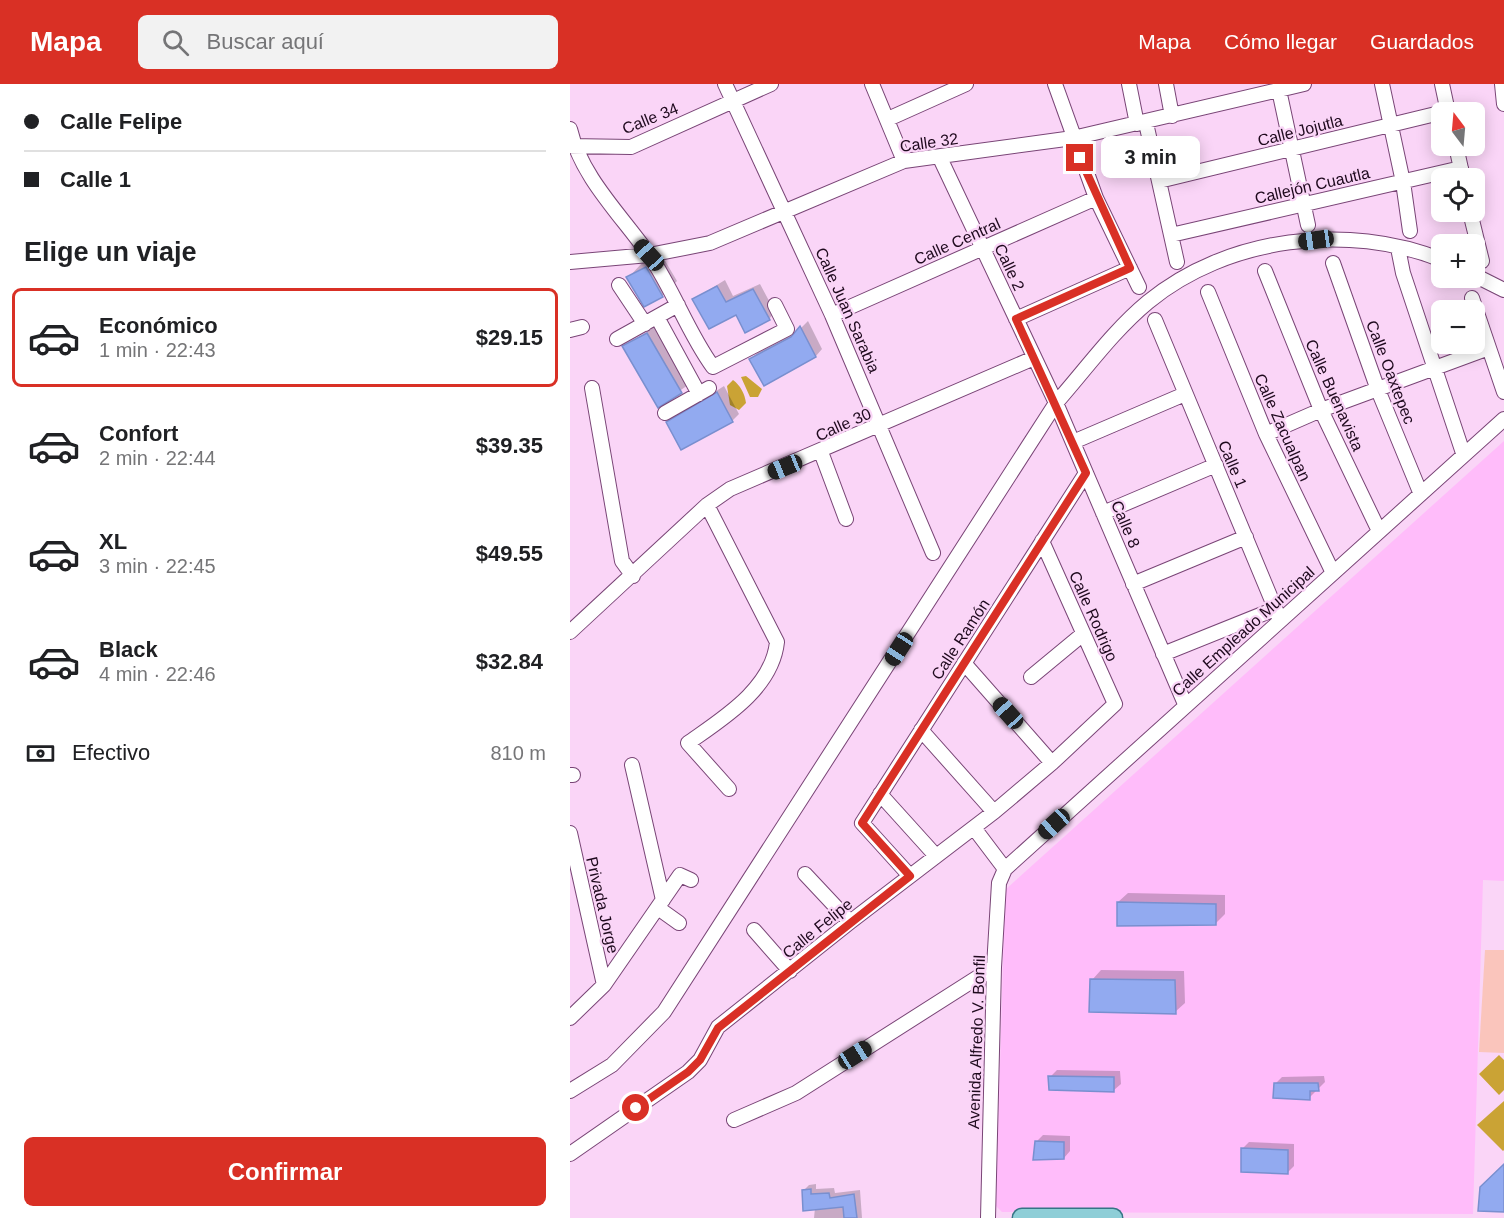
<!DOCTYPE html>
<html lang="es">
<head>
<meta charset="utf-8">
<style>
  body { margin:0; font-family:Arial,sans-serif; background:#f2f2f2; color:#202124; height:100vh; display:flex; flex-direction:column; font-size:22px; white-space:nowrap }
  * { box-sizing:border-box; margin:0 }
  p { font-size:20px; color:#757577 }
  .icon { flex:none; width:33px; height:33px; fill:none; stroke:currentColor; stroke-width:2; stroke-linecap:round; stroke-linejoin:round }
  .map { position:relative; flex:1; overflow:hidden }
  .side { display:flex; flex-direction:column; background:#fff; width:570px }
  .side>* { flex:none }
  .top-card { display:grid; align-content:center; height:132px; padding:0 24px; background:#fff }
  .needle { width:39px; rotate:344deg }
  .buttons { position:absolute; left:861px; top:18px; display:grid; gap:12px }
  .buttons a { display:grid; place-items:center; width:54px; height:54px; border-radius:9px; background:#fff; box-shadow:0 3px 15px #0003; font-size:30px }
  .end { position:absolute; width:27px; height:27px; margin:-14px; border:8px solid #d93025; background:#fff; box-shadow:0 0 0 3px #fff }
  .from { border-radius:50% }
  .bubble { position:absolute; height:42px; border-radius:9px; background:#fff; box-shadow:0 3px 15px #0003; font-size:20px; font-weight:800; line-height:42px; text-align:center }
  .car { position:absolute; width:18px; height:36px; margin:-18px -9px; border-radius:8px; box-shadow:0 0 4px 2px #0007; background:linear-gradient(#222 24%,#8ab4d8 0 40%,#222 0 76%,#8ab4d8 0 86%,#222 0) }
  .top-card b { display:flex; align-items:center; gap:21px; height:57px; font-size:22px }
  .top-card b+b { border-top:2px solid #e0e0e0 }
  .top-card i { width:15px; height:15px; background:#202124 }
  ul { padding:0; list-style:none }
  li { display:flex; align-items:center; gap:18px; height:99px; margin:0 12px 9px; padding:0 12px; border:3px solid transparent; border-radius:9px }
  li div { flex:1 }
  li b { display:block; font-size:22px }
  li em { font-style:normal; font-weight:800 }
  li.current { border-color:#d93025 }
  li>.icon { width:54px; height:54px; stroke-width:1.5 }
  h2 { padding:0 24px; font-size:27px; line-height:72px }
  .pay { display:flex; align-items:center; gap:15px; height:66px; padding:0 24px; font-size:22px }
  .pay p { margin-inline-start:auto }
  .cta { display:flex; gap:12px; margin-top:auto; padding:12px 24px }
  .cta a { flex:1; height:69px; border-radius:9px; background:#d93025; color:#fff; font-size:24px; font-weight:800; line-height:69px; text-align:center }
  header { display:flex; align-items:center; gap:36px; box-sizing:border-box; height:84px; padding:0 30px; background:#d93025; color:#fff }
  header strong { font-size:28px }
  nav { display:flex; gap:33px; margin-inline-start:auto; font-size:21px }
  .search { width:420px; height:54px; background:#f2f2f2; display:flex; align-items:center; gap:15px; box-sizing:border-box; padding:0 21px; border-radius:9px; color:#757577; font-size:22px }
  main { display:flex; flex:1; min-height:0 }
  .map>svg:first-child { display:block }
  .built { fill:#ffbcfa }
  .green { fill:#fac5bc }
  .water { fill:#caa335 }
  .shadow { fill:#0003 }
  .building { fill:#92aaf0; stroke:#798fcf; stroke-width:1.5 }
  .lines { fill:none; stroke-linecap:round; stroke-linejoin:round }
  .minor-casing { stroke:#794576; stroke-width:16 }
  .major-casing { stroke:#367485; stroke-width:21 }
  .minor { stroke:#fff; stroke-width:14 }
  .major { stroke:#8eced7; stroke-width:18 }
  .route { stroke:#d93025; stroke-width:8 }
  .labels { text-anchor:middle; stroke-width:4.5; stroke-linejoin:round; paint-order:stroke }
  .street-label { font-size:16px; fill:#1e091d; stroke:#fad5f7 }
</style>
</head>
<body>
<header>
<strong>Mapa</strong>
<div class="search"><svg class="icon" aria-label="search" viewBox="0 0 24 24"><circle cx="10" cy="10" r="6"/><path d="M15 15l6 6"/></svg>Buscar aquí</div>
<nav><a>Mapa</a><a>Cómo llegar</a><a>Guardados</a></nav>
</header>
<main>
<section class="side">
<div class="top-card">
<b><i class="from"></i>Calle Felipe</b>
<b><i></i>Calle 1</b>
</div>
<h2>Elige un viaje</h2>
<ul>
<li class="current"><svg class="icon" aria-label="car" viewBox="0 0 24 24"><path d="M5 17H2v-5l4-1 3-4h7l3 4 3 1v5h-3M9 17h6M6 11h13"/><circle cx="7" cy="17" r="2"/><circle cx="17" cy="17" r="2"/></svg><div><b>Económico</b><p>1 min · 22:43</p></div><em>$29.15</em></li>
<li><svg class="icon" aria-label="car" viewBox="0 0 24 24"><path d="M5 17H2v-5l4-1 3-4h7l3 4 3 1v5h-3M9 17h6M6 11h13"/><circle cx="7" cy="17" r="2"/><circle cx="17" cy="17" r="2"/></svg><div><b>Confort</b><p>2 min · 22:44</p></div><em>$39.35</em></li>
<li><svg class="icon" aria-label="car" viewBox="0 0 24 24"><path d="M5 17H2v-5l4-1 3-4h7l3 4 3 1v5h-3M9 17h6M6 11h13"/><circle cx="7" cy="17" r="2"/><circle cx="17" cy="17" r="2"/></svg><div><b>XL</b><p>3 min · 22:45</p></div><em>$49.55</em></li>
<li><svg class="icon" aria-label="car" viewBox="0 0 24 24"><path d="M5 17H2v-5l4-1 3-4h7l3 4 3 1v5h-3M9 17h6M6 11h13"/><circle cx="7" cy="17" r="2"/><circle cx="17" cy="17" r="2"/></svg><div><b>Black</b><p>4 min · 22:46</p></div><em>$32.84</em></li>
</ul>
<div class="pay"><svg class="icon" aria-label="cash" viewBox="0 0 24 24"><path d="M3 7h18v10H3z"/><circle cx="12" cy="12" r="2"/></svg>Efectivo<p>810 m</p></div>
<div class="cta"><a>Confirmar</a></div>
</section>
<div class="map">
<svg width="934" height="1134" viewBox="0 0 934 1134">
  <rect width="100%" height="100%" fill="#fad5f7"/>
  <path class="built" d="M 934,357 L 934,797 L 913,796 L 903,1130 L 432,1128 L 426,1122 L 435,806 Z"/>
  <path class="green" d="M 915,866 L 934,866 L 934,969 L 909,968 Z"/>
  <path class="water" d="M 176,292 L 192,305 L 188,313 L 180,313 L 171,293 Z
    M 163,296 C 170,301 175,310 176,319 L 169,326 L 160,321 L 157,302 Z
    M 929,971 L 934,976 L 934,1006 L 929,1011 L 909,990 Z
    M 934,1017 L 934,1066 L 933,1067 L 907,1041 Z"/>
  <path class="shadow" d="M 91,170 L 107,197 L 92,212 L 75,221 L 58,194 L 72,179 Z
    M 155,196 L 163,212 L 190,200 L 205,228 L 199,235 L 166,229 L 124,215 Z
    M 238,237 L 252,265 L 246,272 L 194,300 L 181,275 L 188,268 L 228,247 Z
    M 84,243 L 118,301 L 88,322 L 54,263 Z
    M 154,302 L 169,330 L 162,337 L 98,338 Z
    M 558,809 L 655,811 L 655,830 L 645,840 L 548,818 Z
    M 531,886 L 614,887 L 615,919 L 605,928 L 522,896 Z
    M 487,986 L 550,987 L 551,1000 L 544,1006 L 480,993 Z
    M 754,992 L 755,998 L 739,1014 L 705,1000 L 712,993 Z
    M 473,1051 L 500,1052 L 500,1067 L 494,1074 L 466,1058 Z
    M 679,1058 L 724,1060 L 724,1082 L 717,1089 L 672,1065 Z
    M 246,1100 L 246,1105 L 264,1104 L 265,1109 L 290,1106 L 292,1134 L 244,1134 L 245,1124 L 233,1107 L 239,1101 Z"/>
  <path class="building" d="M 76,183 L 93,213 L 74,223 L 56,193 Z
    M 147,202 L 156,218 L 183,205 L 200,236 L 175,249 L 166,231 L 139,245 L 122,215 Z
    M 230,242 L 246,273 L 194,302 L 179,275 L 221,253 Z
    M 77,249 L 112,309 L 88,324 L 52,262 Z
    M 147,308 L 163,338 L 111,366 L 96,338 Z
    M 547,818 L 646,820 L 646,841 L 547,842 Z
    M 520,895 L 605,896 L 606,930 L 519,928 Z
    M 478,992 L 544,993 L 544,1008 L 479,1006 Z
    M 704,999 L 748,999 L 749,1007 L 740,1007 L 740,1016 L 703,1014 Z
    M 465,1057 L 494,1058 L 494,1075 L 463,1076 Z
    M 671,1064 L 718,1066 L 718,1090 L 671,1088 Z
    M 934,1080 L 934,1128 L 908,1127 L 910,1103 Z
    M 241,1105 L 241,1110 L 259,1109 L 260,1114 L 284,1110 L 287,1134 L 274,1134 L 273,1123 L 233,1127 L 232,1106 Z"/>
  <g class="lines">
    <defs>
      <path id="minor" d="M 155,0 L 262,231 L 363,469
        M 302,0 L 334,77
        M 485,0 L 526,114 L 569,203
        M 559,0 L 567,40
        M 596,0 L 602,32
        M 812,0 L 833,98 L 840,147
        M 872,0 L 878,28
        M 932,0 L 934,20
        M 709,6 L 738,141
        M 318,35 L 396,0
        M 576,39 L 607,178
        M 0,45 C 11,93 52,132 80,172 C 104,207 118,249 143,283 L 217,245 L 205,221
        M 0,62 L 61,63 L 201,0
        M 886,62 L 893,94
        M 370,74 L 486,319 L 615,620
        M 589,97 L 878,27
        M 900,128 L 912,177
        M 601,151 L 891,84
        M 828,164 L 833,189 L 893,369
        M 0,178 L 79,171 L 140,159 L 334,77 L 503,54 L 734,0
        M 763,179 L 808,306 L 850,408
        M 695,187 L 751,326 L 809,447
        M 904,191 L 934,206
        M 49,201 L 75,240
        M 638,208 L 696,350 L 763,489
        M 902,214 L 934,308
        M 262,231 L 526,114
        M 87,233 L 129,310
        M 446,235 L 560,184
        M 585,236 L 710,536
        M 0,246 L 12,243
        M 47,255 L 108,221
        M 22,304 L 52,477 L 63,492
        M 95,329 L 139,304
        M 696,350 L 751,326 L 919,264
        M 503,358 L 615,310
        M 251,368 L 276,435
        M 137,421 L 207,558 C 202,605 152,635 118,659 L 159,705
        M 533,429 L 646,381
        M 563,500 L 676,453
        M 0,548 L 137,421 L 160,405 L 464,274
        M 593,570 L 705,525
        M 394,579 L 482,679
        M 461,593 L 513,550
        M 351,646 L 424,728
        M 62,681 L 93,816
        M 0,691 L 3,691
        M 310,710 L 366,772
        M 404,744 L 435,785
        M 0,749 L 34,901
        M 235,790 L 280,838
        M 340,792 L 292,739 L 516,389
        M 88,824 L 109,839
        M 184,846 L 220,887
        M 0,934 L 34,901 L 110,791 L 121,796
        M 0,1007 L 42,981 L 94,928 L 486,319 C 516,285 543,247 578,218 C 657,153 778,138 872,176
        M 164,1036 L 226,1009 L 424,883
        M 0,1070 L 118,988 L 130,976 L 148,943 L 280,838 L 424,728 L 482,679 L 545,620 L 472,457
        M 418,1134 L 424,883 L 429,799 L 435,785 L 934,335"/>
      <path id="major" d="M 452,1134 L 543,1134"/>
    </defs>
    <use href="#minor" class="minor-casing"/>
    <use href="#major" class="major-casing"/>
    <use href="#minor" class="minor"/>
    <use href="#major" class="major"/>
  </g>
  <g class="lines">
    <path class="route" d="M 66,1024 L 118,988 L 130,976 L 148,944 L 340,792 L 292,739 L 516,389 L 446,235 L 560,184 L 510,74"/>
  </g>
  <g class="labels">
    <g class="street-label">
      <text transform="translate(80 34) rotate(-22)" y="6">Calle 34</text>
      <text transform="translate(730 46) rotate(-14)" y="6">Calle Jojutla</text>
      <text transform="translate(359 58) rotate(-8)" y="6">Calle 32</text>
      <text transform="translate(742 101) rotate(-13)" y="6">Callejón Cuautla</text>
      <text transform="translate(387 157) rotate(-24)" y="6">Calle Central</text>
      <text transform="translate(440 183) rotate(65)" y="6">Calle 2</text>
      <text transform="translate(278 226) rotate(66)" y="6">Calle Juan Sarabia</text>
      <text transform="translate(821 288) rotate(69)" y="6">Calle Oaxtepec</text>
      <text transform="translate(765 311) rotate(66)" y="6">Calle Buenavista</text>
      <text transform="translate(273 340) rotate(-24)" y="6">Calle 30</text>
      <text transform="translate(713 343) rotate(66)" y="6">Calle Zacualpan</text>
      <text transform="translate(663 380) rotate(67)" y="6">Calle 1</text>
      <text transform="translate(556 440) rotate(67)" y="6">Calle 8</text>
      <text transform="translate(524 532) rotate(66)" y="6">Calle Rodrigo</text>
      <text transform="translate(673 547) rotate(-42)" y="6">Calle Empleado Municipal</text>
      <text transform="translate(390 555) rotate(-57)" y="6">Calle Ramón</text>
      <text transform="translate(33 821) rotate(77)" y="6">Privada Jorge</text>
      <text transform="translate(247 844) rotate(-39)" y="6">Calle Felipe</text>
      <text transform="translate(406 958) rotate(-88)" y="6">Avenida Alfredo V. Bonfil</text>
    </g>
  </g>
</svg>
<div class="buttons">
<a><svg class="needle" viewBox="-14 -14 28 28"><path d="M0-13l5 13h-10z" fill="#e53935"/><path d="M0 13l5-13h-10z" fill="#757577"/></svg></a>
<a><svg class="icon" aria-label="locate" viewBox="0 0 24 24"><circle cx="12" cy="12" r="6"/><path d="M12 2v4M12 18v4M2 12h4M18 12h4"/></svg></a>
<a>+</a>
<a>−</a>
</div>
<i class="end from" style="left:66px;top:1024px"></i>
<i class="end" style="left:510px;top:74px"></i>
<div class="bubble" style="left:531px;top:52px;width:99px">3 min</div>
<i class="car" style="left:746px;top:156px;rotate:262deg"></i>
<i class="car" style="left:79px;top:171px;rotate:318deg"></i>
<i class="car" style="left:215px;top:383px;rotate:248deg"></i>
<i class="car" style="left:329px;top:565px;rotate:213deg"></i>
<i class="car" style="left:438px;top:629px;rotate:318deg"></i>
<i class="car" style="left:484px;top:740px;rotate:228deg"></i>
<i class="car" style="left:285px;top:971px;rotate:58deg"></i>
</div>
</main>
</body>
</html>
